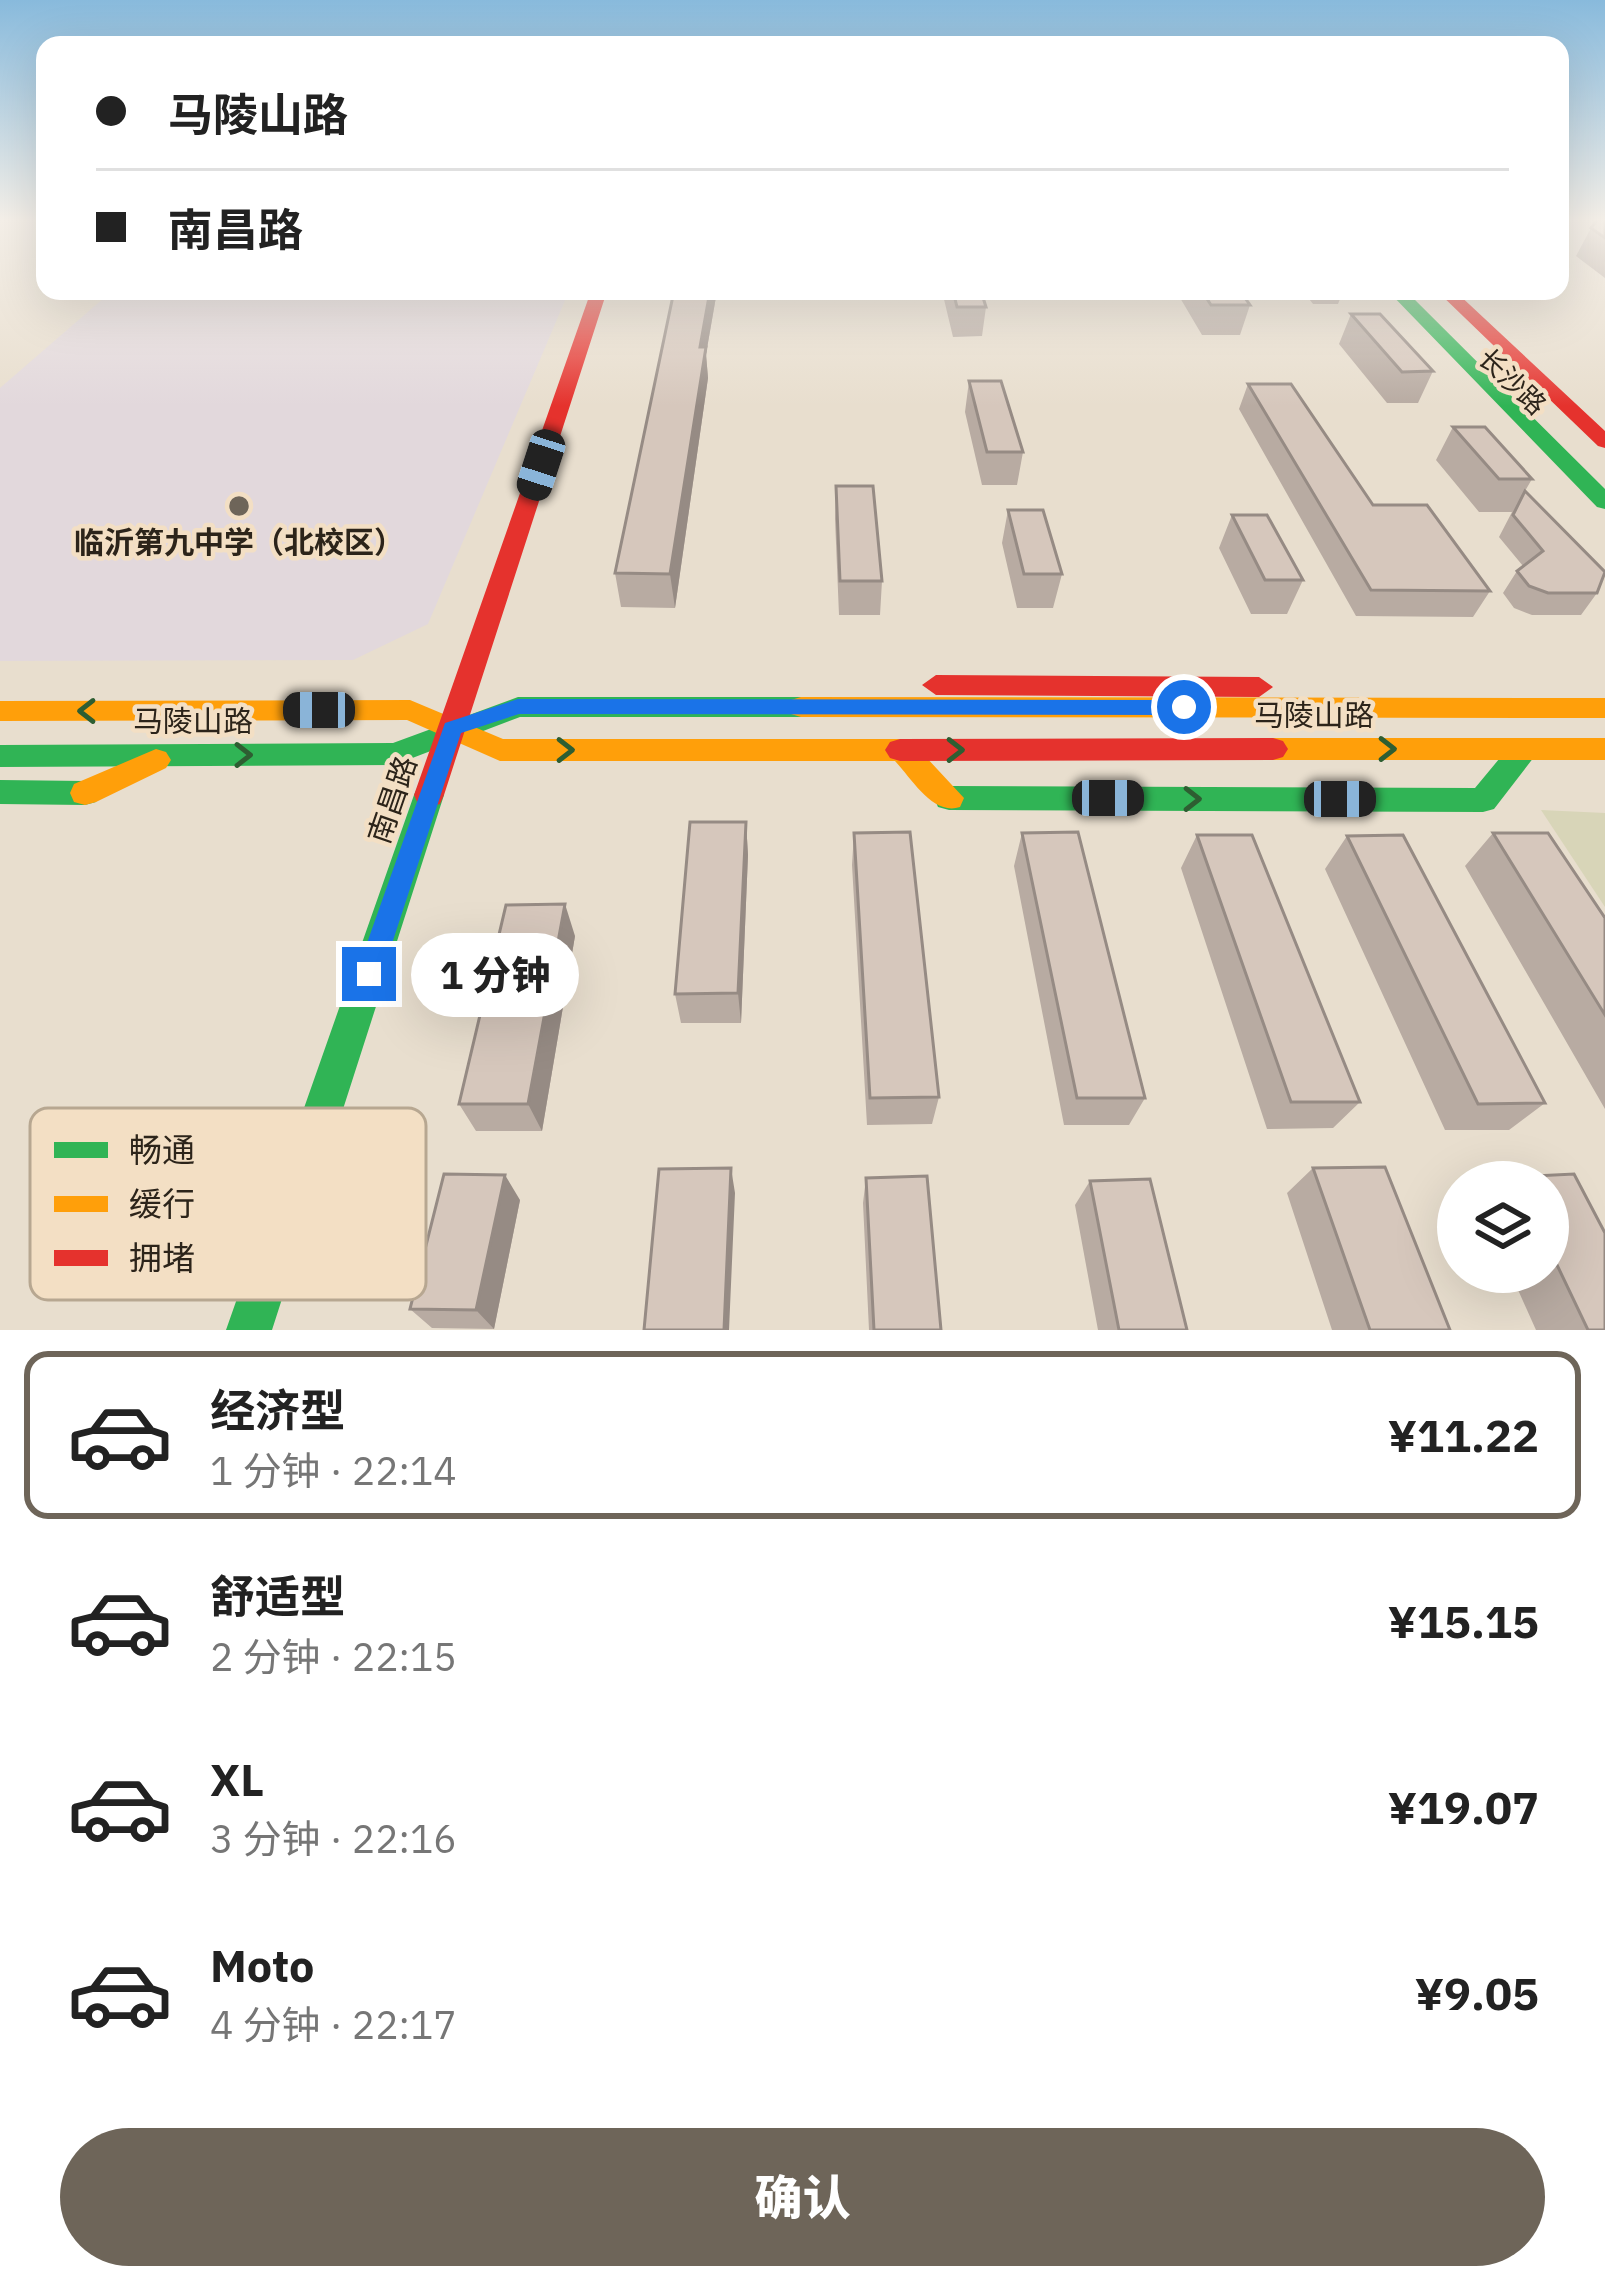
<!DOCTYPE html>
<html lang="zh">
<head>
<meta charset="utf-8">
<style>
  body { margin:0; font-family:"IBM Plex Sans","Noto Sans SC",sans-serif; background:#f6f6f6; color:#222; height:100vh; display:flex; flex-direction:column; font-size:45px; white-space:nowrap }
  * { box-sizing:border-box; margin:0 }
  p { font-size:39px; color:#767676 }
  .icon { flex:none; width:66px; height:66px; fill:none; stroke:currentColor; stroke-width:2; stroke-linecap:round; stroke-linejoin:round }
  .map { position:relative; height:1330px; overflow:hidden }
  .side { display:flex; flex-direction:column; background:#fff; flex:1 }
  .side>* { flex:none }
  .hud { position:absolute; left:36px; top:36px; width:1533px; height:264px; border-radius:24px; box-shadow:0 12px 48px #0002; display:grid; align-content:center; height:264px; padding:0 60px; background:#fff }
  .tools { position:absolute; left:1437px; top:1161px; display:grid; gap:24px }
  .tools a { display:grid; place-items:center; width:132px; height:132px; border-radius:50%; background:#fff; box-shadow:0 12px 48px #0002; font-size:60px }
  .end { position:absolute; width:54px; height:54px; margin:-27px; border:15px solid #1a73e8; background:#fff; box-shadow:0 0 0 6px #fff }
  .from { border-radius:50% }
  .bubble { position:absolute; height:84px; border-radius:42px; background:#fff; box-shadow:0 12px 48px #0002; font-size:39px; font-weight:800; line-height:84px; text-align:center }
  .car { position:absolute; width:36px; height:72px; margin:-36px -18px; border-radius:15px; box-shadow:0 0 9px 3px #0007; background:linear-gradient(#222 24%,#8ab4d8 0 40%,#222 0 76%,#8ab4d8 0 86%,#222 0) }
  .hud b { display:flex; align-items:center; gap:42px; height:114px; font-size:45px }
  .hud b+b { border-top:3px solid #e0e0e0 }
  .hud i { width:30px; height:30px; background:#222 }
  ul { padding:21px 0 0; list-style:none }
  li { display:flex; align-items:center; gap:36px; height:168px; margin:0 24px 18px; padding:0 36px; border:6px solid transparent; border-radius:24px }
  li div { flex:1 }
  li b { display:block; font-size:45px }
  li em { font-style:normal; font-weight:800 }
  li.selected { border-color:#6e6559 }
  li>.icon { width:108px; height:108px; stroke-width:1.5 }
  .button { display:flex; gap:24px; margin-top:auto; padding:24px 60px }
  .button a { flex:1; height:138px; border-radius:72px; background:#6e6559; color:#fff; font-size:48px; font-weight:800; line-height:138px; text-align:center }
  .map>svg:first-child { display:block }
  .education { fill:#e2d8dc }
  .green { fill:#d8d5b8 }
  .lines { fill:none; stroke-linecap:round; stroke-linejoin:round }
  .fast { fill:#30b455; fill-rule:evenodd }
  .slow { fill:#ff9f0a; fill-rule:evenodd }
  .jam { fill:#e5322d; fill-rule:evenodd }
  .wall { fill:#b8aba2 }
  .shaded-wall { fill:#968b84 }
  .building { fill:#d6c7bc; stroke:#968b84; stroke-width:3 }
  .oneway { stroke:#2e5e32 }
  .route { fill:#1a73e8 }
  .poi-dot { fill:#6e6559; stroke:#f3dfc4; stroke-width:4.5 }
  .labels { text-anchor:middle; stroke-width:9; stroke-linejoin:round; paint-order:stroke }
  .far-street-label { font-size:27px; fill:#2c241a; stroke:#f3dfc4 }
  .poi-label { font-size:30px; font-weight:bold; fill:#2c241a; stroke:#f3dfc4 }
  .street-label { font-size:30px; fill:#2c241a; stroke:#f3dfc4 }
  .key { fill:#f3dfc4; stroke:#b7a791; stroke-width:3 }
  .key-label { font-size:33px; fill:#2c241a }
</style>
</head>
<body>
<div class="map">
<svg width="1605" height="1330" viewBox="0 0 1605 1330">
  <rect width="100%" height="100%" fill="#e8dece"/>
  <path class="education" d="M 112,291 L 569,291 L 428,624 L 353,660 L 0,661 L 0,388 Z"/>
  <path class="green" d="M 1541,810 L 1605,813 L 1605,907 Z"/>
  <g class="lines">
    <path class="fast" d="M 1388,291 L 1406,291 L 1605,489 L 1605,509 L 1597,507 Z
      M 518,697 L 801,697 L 811,700 L 815,707 L 811,714 L 801,717 L 520,717 L 394,765 L 0,767 L 0,745 L 393,743 Z
      M 1524,738 L 1534,741 L 1539,749 L 1534,757 L 1494,809 L 1483,812 L 949,810 L 938,807 L 934,798 L 938,789 L 949,786 L 1475,788 L 1514,741 Z
      M 0,780 L 85,781 L 96,784 L 100,793 L 96,802 L 85,805 L 0,804 Z
      M 429,783 L 440,786 L 444,795 L 272,1330 L 226,1330 L 414,795 L 418,786 Z"/>
    <path class="slow" d="M 801,697 L 1605,698 L 1605,718 L 801,717 L 791,714 L 787,707 L 791,700 Z
      M 410,700 L 503,739 L 902,739 L 912,742 L 964,798 L 960,807 C 933,816 912,779 895,761 L 500,761 L 407,720 L 0,721 L 0,701 Z
      M 1273,738 L 1605,738 L 1605,760 L 1273,760 L 1263,757 L 1258,749 L 1263,741 Z
      M 156,749 L 166,752 L 171,760 L 166,768 L 96,802 L 85,805 L 74,802 L 70,793 L 74,784 Z"/>
    <path class="jam" d="M 591,291 L 607,291 L 444,795 L 440,804 L 429,807 L 418,804 L 414,795 Z
      M 1437,291 L 1455,291 L 1605,431 L 1605,448 L 1598,446 Z
      M 936,675 L 1259,677 L 1273,687 L 1259,697 L 936,695 L 922,685 Z
      M 1273,738 L 1283,741 L 1288,749 L 1283,757 L 1273,760 L 900,761 L 890,758 L 885,750 L 890,742 L 900,739 Z"/>
  </g>
  <path class="wall" d="M 1605,220 L 1605,278 L 1576,256 L 1591,228 Z
    M 674,291 L 717,291 L 706,354 L 708,378 L 675,608 L 621,607 L 615,573 Z
    M 942,291 L 981,291 L 986,307 L 982,336 L 953,337 Z
    M 1176,291 L 1240,291 L 1250,305 L 1240,335 L 1202,335 Z
    M 1303,291 L 1343,291 L 1338,304 L 1313,304 Z
    M 1351,314 L 1433,371 L 1418,403 L 1387,403 L 1339,344 Z
    M 969,381 L 1023,452 L 1017,485 L 982,485 L 965,412 Z
    M 1248,384 L 1373,505 L 1490,591 L 1473,617 L 1356,616 L 1239,409 Z
    M 1453,427 L 1532,479 L 1525,491 L 1597,593 L 1581,615 L 1532,615 L 1514,608 L 1503,593 L 1517,571 L 1523,566 L 1499,537 L 1512,512 L 1479,512 L 1436,460 Z
    M 836,486 L 882,581 L 880,615 L 839,615 L 835,519 Z
    M 1008,510 L 1062,574 L 1053,608 L 1017,608 L 1002,543 Z
    M 1232,515 L 1303,580 L 1287,614 L 1251,614 L 1219,548 Z
    M 746,822 L 748,855 L 741,1023 L 681,1023 L 675,994 Z
    M 854,833 L 939,1097 L 932,1124 L 867,1125 L 852,865 Z
    M 1022,833 L 1145,1098 L 1129,1125 L 1064,1125 L 1014,866 Z
    M 1493,833 L 1605,918 L 1605,1109 L 1465,866 Z
    M 1197,835 L 1360,1102 L 1333,1128 L 1267,1129 L 1181,868 Z
    M 1347,836 L 1545,1103 L 1509,1130 L 1445,1130 L 1325,869 Z
    M 575,936 L 542,1131 L 476,1131 L 459,1104 Z
    M 1313,1168 L 1450,1330 L 1332,1330 L 1287,1193 Z
    M 1574,1174 L 1605,1233 L 1605,1330 L 1536,1330 L 1510,1272 L 1548,1272 L 1548,1182 L 1506,1182 L 1514,1177 Z
    M 866,1178 L 941,1330 L 869,1330 L 863,1203 Z
    M 1090,1181 L 1187,1330 L 1098,1330 L 1075,1205 Z
    M 520,1200 L 494,1329 L 432,1328 L 410,1309 Z"/>
  <path class="shaded-wall" d="M 710,291 L 717,291 L 706,354 L 708,378 L 675,608 L 670,574 L 700,347 Z
    M 746,822 L 748,855 L 741,1023 L 738,993 Z
    M 565,904 L 575,936 L 542,1131 L 528,1104 Z
    M 731,1168 L 735,1193 L 729,1330 L 724,1330 Z
    M 505,1175 L 520,1200 L 494,1329 L 476,1310 Z"/>
  <path class="building" d="M 1598,219 L 1605,220 L 1605,238 L 1591,228 Z
    M 674,291 L 710,291 L 700,347 L 706,347 L 670,574 L 615,573 Z
    M 953,291 L 981,291 L 986,307 L 957,307 Z
    M 1202,291 L 1240,291 L 1250,305 L 1211,305 Z
    M 1351,314 L 1380,314 L 1433,371 L 1402,372 Z
    M 969,381 L 1001,381 L 1023,452 L 987,452 Z
    M 1248,384 L 1291,384 L 1373,505 L 1427,505 L 1490,591 L 1371,590 Z
    M 1453,427 L 1485,427 L 1532,479 L 1499,479 Z
    M 836,486 L 873,486 L 882,581 L 840,581 Z
    M 1525,491 L 1605,572 L 1597,593 L 1548,593 L 1529,586 L 1517,571 L 1543,551 L 1513,515 Z
    M 1008,510 L 1043,510 L 1062,574 L 1024,574 Z
    M 1232,515 L 1267,515 L 1303,580 L 1265,580 Z
    M 690,822 L 746,822 L 738,993 L 675,994 Z
    M 910,832 L 939,1097 L 870,1098 L 854,833 Z
    M 1078,832 L 1145,1098 L 1077,1098 L 1022,833 Z
    M 1493,833 L 1548,833 L 1605,918 L 1605,1015 Z
    M 1197,835 L 1252,835 L 1360,1102 L 1291,1102 Z
    M 1403,835 L 1545,1103 L 1478,1104 L 1347,836 Z
    M 565,904 L 528,1104 L 459,1104 L 506,905 Z
    M 1385,1167 L 1450,1330 L 1370,1330 L 1313,1168 Z
    M 731,1168 L 724,1330 L 644,1330 L 659,1169 Z
    M 444,1174 L 505,1175 L 476,1310 L 410,1309 Z
    M 1574,1174 L 1605,1233 L 1605,1330 L 1588,1330 L 1548,1246 L 1548,1182 L 1517,1182 L 1514,1177 Z
    M 927,1176 L 941,1330 L 874,1330 L 866,1178 Z
    M 1150,1179 L 1187,1330 L 1119,1330 L 1090,1181 Z"/>
  <defs><path id="oneway-chevron" d="M-2-3.5L2.5 0L-2 3.5" fill="none" stroke-width="1.6" stroke-linecap="round" stroke-linejoin="round" transform="scale(3)"/></defs>
  <g class="oneway">
    <use href="#oneway-chevron" transform="translate(87 711) rotate(180)"/>
    <use href="#oneway-chevron" transform="translate(1387 749)"/>
    <use href="#oneway-chevron" transform="translate(565 750)"/>
    <use href="#oneway-chevron" transform="translate(955 750)"/>
    <use href="#oneway-chevron" transform="translate(243 755)"/>
    <use href="#oneway-chevron" transform="translate(1192 799)"/>
  </g>
  <linearGradient id="sky" x2="0" y2="1"><stop stop-color="#88badc"/><stop offset="0.54" stop-color="#f5f0e9"/><stop offset="1" stop-color="#f5f0e9" stop-opacity="0"/></linearGradient>
  <rect width="1605" height="406" fill="url(#sky)"/>
  <path class="route" d="M 518,699 L 1184,700 L 1195,707 L 1184,715 L 519,714 L 461,733 L 382,974 L 378,982 L 360,982 L 356,974 L 445,723 Z"/>
  <circle class="poi-dot" cx="239" cy="506" r="12"/>
  <g class="labels">
    <g class="far-street-label">
      <text transform="translate(1512 382) rotate(44)" y="9">长沙路</text>
    </g>
    <g class="poi-label">
      <text x="239" y="553">临沂第九中学（北校区）</text>
    </g>
    <g class="street-label">
      <text x="1314" y="726">马陵山路</text>
      <text x="193" y="732">马陵山路</text>
      <text transform="translate(393 800) rotate(-71)" y="10">南昌路</text>
    </g>
  </g>
  <rect x="30" y="1108" width="396" height="192" rx="18" class="key"/>
  <rect x="54" y="1142" width="54" height="16" fill="#30b455"/>
  <rect x="54" y="1196" width="54" height="16" fill="#ff9f0a"/>
  <rect x="54" y="1250" width="54" height="16" fill="#e5322d"/>
  <g class="key-label">
    <text x="129" y="1162">畅通</text>
    <text x="129" y="1216">缓行</text>
    <text x="129" y="1270">拥堵</text>
  </g>
</svg>
<div class="tools">
<a><svg class="icon" aria-label="layers" viewBox="0 0 24 24"><path d="M12 4l9 5-9 5-9-5zM3 14l9 5 9-5"/></svg></a>
</div>
<i class="end from" style="left:1184px;top:707px"></i>
<i class="end" style="left:369px;top:974px"></i>
<div class="bubble" style="left:411px;top:933px;width:168px">1 分钟</div>
<i class="car" style="left:541px;top:465px;rotate:198deg"></i>
<i class="car" style="left:319px;top:710px;rotate:270deg"></i>
<i class="car" style="left:1108px;top:798px;rotate:90deg"></i>
<i class="car" style="left:1340px;top:799px;rotate:90deg"></i>
<div class="hud">
<b><i class="from"></i>马陵山路</b>
<b><i></i>南昌路</b>
</div>
</div>
<section class="side">
<ul>
<li class="selected"><svg class="icon" aria-label="car" viewBox="0 0 24 24"><path d="M5 17H2v-5l4-1 3-4h7l3 4 3 1v5h-3M9 17h6M6 11h13"/><circle cx="7" cy="17" r="2"/><circle cx="17" cy="17" r="2"/></svg><div><b>经济型</b><p>1 分钟 · 22:14</p></div><em>¥11.22</em></li>
<li><svg class="icon" aria-label="car" viewBox="0 0 24 24"><path d="M5 17H2v-5l4-1 3-4h7l3 4 3 1v5h-3M9 17h6M6 11h13"/><circle cx="7" cy="17" r="2"/><circle cx="17" cy="17" r="2"/></svg><div><b>舒适型</b><p>2 分钟 · 22:15</p></div><em>¥15.15</em></li>
<li><svg class="icon" aria-label="car" viewBox="0 0 24 24"><path d="M5 17H2v-5l4-1 3-4h7l3 4 3 1v5h-3M9 17h6M6 11h13"/><circle cx="7" cy="17" r="2"/><circle cx="17" cy="17" r="2"/></svg><div><b>XL</b><p>3 分钟 · 22:16</p></div><em>¥19.07</em></li>
<li><svg class="icon" aria-label="car" viewBox="0 0 24 24"><path d="M5 17H2v-5l4-1 3-4h7l3 4 3 1v5h-3M9 17h6M6 11h13"/><circle cx="7" cy="17" r="2"/><circle cx="17" cy="17" r="2"/></svg><div><b>Moto</b><p>4 分钟 · 22:17</p></div><em>¥9.05</em></li>
</ul>
<div class="button"><a>确认</a></div>
</section>
</body>
</html>
